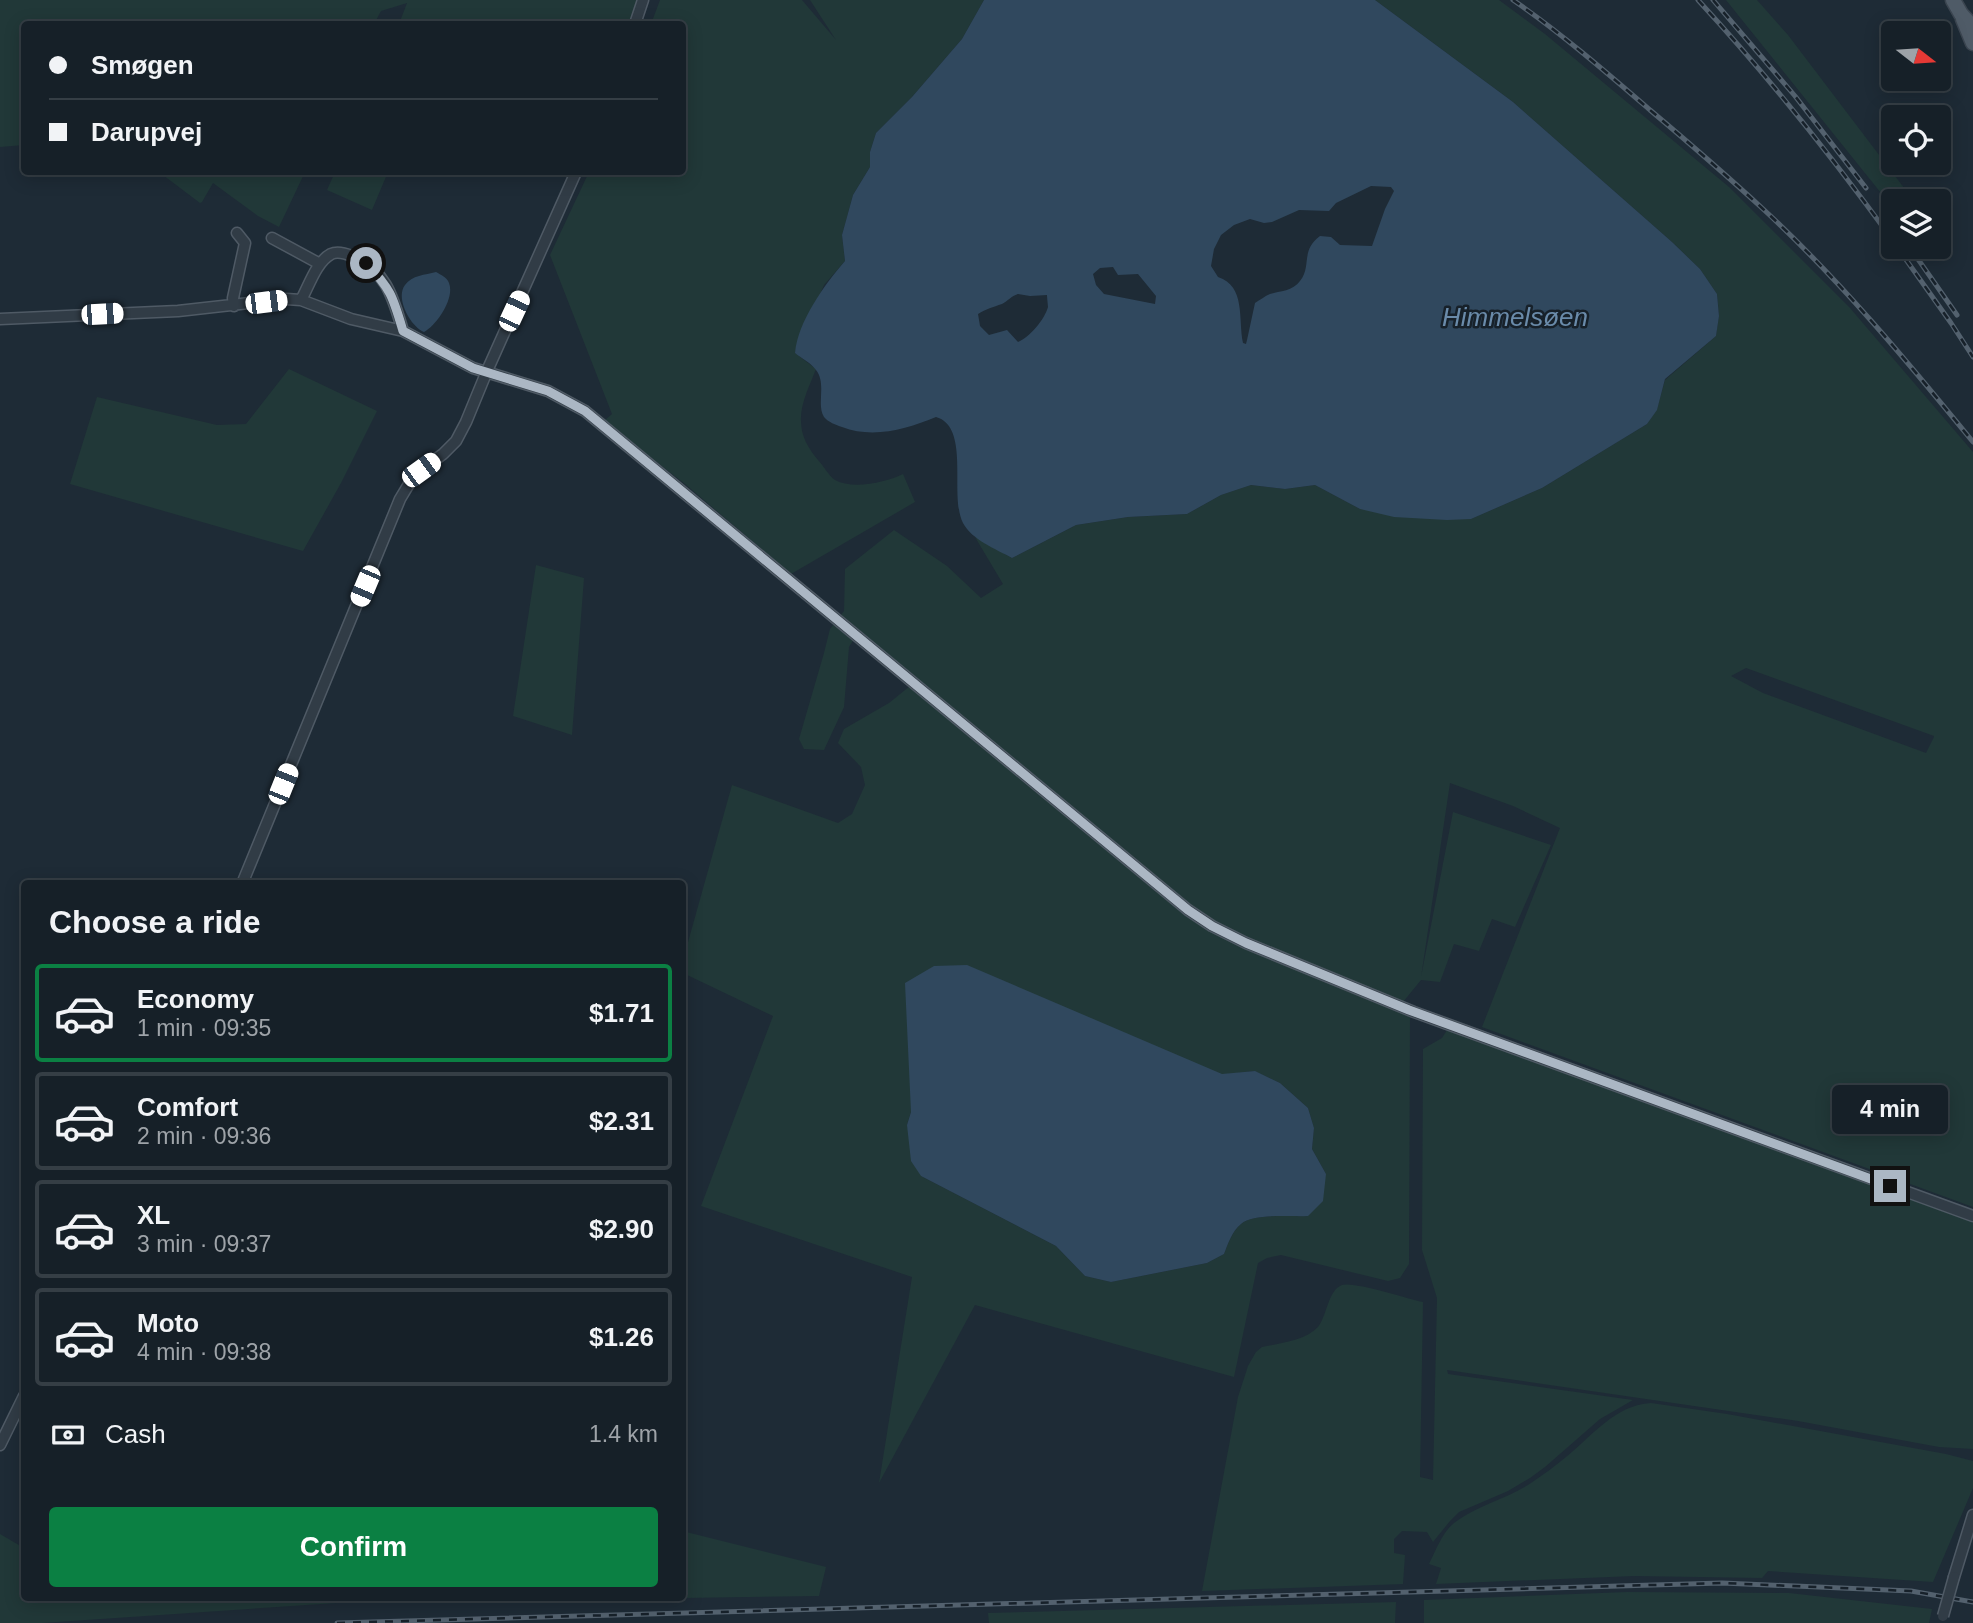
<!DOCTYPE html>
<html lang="en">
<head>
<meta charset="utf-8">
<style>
  body { margin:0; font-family:Helvetica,sans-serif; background:#232d34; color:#f1f3f6; height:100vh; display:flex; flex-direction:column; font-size:26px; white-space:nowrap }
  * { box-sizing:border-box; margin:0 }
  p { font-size:23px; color:#9ea3a8 }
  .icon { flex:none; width:38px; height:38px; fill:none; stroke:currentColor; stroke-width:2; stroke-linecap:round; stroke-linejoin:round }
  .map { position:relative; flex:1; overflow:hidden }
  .panel { position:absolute; left:21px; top:880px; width:665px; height:721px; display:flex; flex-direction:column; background:#162028; border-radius:7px; box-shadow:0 4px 18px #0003,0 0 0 2px #353e45 }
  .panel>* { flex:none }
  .top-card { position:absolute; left:21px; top:21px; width:665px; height:154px; border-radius:7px; box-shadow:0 4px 18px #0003,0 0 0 2px #353e45; display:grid; align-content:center; height:154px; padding:0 28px; background:#162028 }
  .needle { width:46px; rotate:107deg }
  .buttons { position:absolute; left:1881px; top:21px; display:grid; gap:14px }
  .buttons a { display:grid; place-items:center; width:70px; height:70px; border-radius:7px; background:#162028; box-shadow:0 4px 18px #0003,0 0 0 2px #353e45; font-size:35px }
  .end { position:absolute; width:32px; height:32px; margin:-16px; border:9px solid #abb7c4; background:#111; box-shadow:0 0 0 4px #111 }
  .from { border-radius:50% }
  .bubble { position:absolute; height:49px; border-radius:7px; background:#162028; box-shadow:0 4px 18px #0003,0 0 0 2px #353e45; font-size:23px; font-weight:700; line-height:49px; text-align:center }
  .car { position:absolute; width:21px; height:42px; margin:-21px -10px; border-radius:9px; box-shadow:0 0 5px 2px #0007; background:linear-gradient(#fff 24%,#345 0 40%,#fff 0 76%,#345 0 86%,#fff 0) }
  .top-card b { display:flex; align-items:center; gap:24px; height:66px; font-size:26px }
  .top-card b+b { border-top:2px solid #353e45 }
  .top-card i { width:18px; height:18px; background:#f1f3f6 }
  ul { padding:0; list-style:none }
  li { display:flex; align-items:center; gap:21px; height:98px; margin:0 14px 10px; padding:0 14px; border:4px solid #353e45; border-radius:7px }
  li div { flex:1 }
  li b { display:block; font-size:26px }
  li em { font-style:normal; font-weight:700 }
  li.selected { border-color:#0b8043 }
  li>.icon { width:63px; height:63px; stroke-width:1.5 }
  h2 { padding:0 28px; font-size:32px; line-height:84px }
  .pay { display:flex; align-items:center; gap:18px; height:77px; padding:0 28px; font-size:26px }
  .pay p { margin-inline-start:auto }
  .button { display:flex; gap:14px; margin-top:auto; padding:14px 28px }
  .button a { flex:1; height:80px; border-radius:7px; background:#0b8043; color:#fff; font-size:28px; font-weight:700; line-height:80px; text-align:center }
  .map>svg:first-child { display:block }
  .green { fill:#213838; fill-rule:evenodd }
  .water { fill:#30485e; fill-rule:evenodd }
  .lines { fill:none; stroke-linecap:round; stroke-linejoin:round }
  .minor-casing { stroke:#4f5a65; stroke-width:13 }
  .major-casing { stroke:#3b4550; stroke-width:17 }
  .minor { stroke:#313c46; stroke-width:10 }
  .major { stroke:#4f5b67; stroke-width:14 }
  .rail-casing { stroke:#53616e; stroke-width:5 }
  .rail { stroke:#17212a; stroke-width:2.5; stroke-dasharray:8; stroke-linecap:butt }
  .minor-bridge-casing { stroke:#4f5a65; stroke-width:13; stroke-linecap:butt }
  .minor-bridge { stroke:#313c46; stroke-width:10 }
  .route { stroke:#abb7c4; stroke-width:9 }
  .labels { text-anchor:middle; stroke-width:5; stroke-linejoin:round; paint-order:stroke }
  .water-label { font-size:26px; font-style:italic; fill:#6a8baa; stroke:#17212a }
</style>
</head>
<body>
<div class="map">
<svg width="1973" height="1623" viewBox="0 0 1973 1623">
  <rect width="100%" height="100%" fill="#1e2b36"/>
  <path class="green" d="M 0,0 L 638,0 L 630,24 L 399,24 L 407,3 L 381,11 L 374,24 L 24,24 L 24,145 L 0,147 Z
    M 660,0 L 802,0 L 836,40 L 810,0 L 984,0 L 962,39 L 912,97 L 876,133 L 870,152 L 870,167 L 853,195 L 842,235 L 845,261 L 824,285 L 795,353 L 816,369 C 810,385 800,404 801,421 C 801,436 808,448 818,460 C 823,465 829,476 835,480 C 853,490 887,482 903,474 L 915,502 L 791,574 L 685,484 L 604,421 L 612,414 L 550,255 L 589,172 L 682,172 L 682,24 L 651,24 Z
    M 1375,0 L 1499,0 L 1545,34 L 1729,187 L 1850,308 L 1973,452 L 1973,1207 L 1482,1027 L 1560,828 L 1513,806 L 1450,783 L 1421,977 L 1453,812 L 1551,845 L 1515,927 L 1492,919 L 1479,951 L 1454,944 L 1440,982 L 1421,980 L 1403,1002 L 1217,925 L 1193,909 L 859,631 L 849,647 L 844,707 L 824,750 L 804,749 L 799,739 L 824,653 L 830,629 L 844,611 L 845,569 L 894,530 L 947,566 L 981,598 L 1003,584 L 975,537 L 1012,558 L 1076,525 L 1128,517 L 1187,514 L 1221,495 L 1251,485 L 1285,489 L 1315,485 L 1360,509 L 1471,519 L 1542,488 L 1647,424 L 1657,409 L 1665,380 L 1716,336 L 1719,315 L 1717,294 L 1700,269 L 1672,242 L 1513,102 ZM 1746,668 L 1934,736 L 1934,737 L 1926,753 L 1763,693 L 1731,676 Z
    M 1726,0 L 1757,0 L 1788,35 L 1914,201 L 1894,201 L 1893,208 Z
    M 159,172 L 305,172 L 279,227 L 258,216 L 213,183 L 202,202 L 200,203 Z
    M 335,172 L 388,172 L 372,210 L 327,190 Z
    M 289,369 L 377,411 L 341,483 L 303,551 L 70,484 L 97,397 L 217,425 L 246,424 Z
    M 536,565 L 584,578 L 572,735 L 513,716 Z
    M 910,686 L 1183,914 L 1205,928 L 1410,1014 L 1409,1264 L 1400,1278 L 1388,1281 L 1281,1255 L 1267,1258 L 1258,1263 L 1234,1377 L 975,1305 L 879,1483 L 912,1277 L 701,1206 L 773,1016 L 683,973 L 683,960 L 732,785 L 838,823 L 852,814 L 865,785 L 861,767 L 838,743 L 844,729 L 889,703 ZM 1254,1071 L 1280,1083 L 1308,1108 L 1314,1128 L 1312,1149 L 1326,1174 L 1308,1216 C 1290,1217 1254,1213 1241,1224 C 1232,1231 1228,1244 1224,1254 L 1207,1263 L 1111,1282 L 1085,1276 L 1056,1246 L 921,1176 L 907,1125 L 911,1112 Z
    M 1447,1030 L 1449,1030 L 1973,1222 L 1973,1449 L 1939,1447 L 1798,1421 L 1447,1370 L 1448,1374 L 1633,1400 L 1600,1419 L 1545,1467 L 1530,1478 L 1508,1491 L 1459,1512 L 1450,1521 L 1433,1542 L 1427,1532 L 1402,1531 L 1394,1539 L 1394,1553 L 1405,1555 L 1403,1584 L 1202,1591 L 1238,1397 L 1248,1366 L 1256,1352 L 1262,1347 C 1280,1343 1305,1341 1318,1327 C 1327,1316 1328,1290 1342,1285 C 1354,1281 1408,1299 1423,1302 L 1420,1477 L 1433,1480 L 1437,1298 L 1422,1250 L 1423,1049 L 1442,1038 Z
    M 1651,1403 L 1727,1414 L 1946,1454 L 1973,1461 L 1973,1488 L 1933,1582 L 1768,1571 L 1762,1578 L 1634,1576 L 1436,1584 L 1441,1568 L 1429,1564 C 1436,1550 1442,1533 1454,1523 C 1477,1505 1507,1499 1531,1483 C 1543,1475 1555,1466 1566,1457 C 1592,1436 1615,1405 1651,1403 Z
    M 682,1531 L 826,1567 L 819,1596 L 683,1598 Z
    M 0,1534 L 24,1548 L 24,1598 L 674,1598 L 366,1601 L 42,1623 L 0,1623 Z
    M 1627,1592 L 1789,1593 L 1932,1609 L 1929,1623 L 1424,1623 L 1424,1600 Z
    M 1396,1602 L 1395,1623 L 989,1623 L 988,1613 Z"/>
  <path class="water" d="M 984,0 L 1375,0 L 1513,102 L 1672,242 L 1700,269 L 1717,294 L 1719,316 L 1716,336 L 1665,379 L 1657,410 L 1647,424 L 1542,488 L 1471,519 L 1447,520 L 1394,517 L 1360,509 L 1315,485 L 1285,489 L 1251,485 L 1221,495 L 1187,514 L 1128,517 L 1076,525 L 1012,558 C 996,549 972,540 963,523 C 949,496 971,427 936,417 C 907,429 873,439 842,427 C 836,425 828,422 824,417 C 816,404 827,384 816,370 C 811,363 801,358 795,353 C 798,321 825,284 845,261 L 842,235 L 853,195 L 870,167 L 870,152 L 876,133 L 912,97 L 962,39 ZM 1371,186 L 1391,187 L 1394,191 L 1385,209 L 1372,246 L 1340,245 L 1331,237 L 1320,236 C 1300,251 1312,266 1300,281 C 1293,291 1280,291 1270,294 C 1265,296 1260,300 1255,303 L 1247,340 L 1246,344 L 1243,343 C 1238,319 1246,286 1218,277 L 1211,266 L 1214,249 L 1221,235 L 1234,225 L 1250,219 L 1264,223 L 1272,222 L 1299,210 L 1329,211 L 1336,203 ZM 1113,267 L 1118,275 L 1138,274 L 1156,296 L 1155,304 L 1104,294 L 1096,285 L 1093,274 L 1100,268 ZM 1018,294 L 1030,296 L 1047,295 C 1047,297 1048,306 1048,307 C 1045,319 1029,338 1018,342 L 1007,330 L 989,335 L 980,326 L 978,314 C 986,309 993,307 1002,304 C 1008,301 1011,296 1018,294 Z
    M 436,272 C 441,275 447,277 449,283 C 455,298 437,325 424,332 C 410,326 395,298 405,285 C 412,275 425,275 436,272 Z
    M 967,965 L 1222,1074 L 1255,1071 L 1280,1083 L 1308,1108 L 1314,1128 L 1312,1149 L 1326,1174 L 1323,1201 L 1308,1216 C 1290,1217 1254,1213 1241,1224 C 1232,1231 1228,1244 1224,1254 L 1207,1263 L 1111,1282 L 1085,1276 L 1056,1246 L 921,1176 L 911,1161 L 907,1125 L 911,1112 L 905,983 L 934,966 Z"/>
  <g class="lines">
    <defs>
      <path id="minor" d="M 635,24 L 643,0
        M 272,238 L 320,264
        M 301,300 C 309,286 316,262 331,254 C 337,251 347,254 352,256 C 387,271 393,298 403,331
        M 234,306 L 233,298 L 245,243 L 237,233
        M 0,319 L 178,311 L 286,299 L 301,300 L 351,319 L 403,331 L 473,368 L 548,391 L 585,411 L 1188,910 L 1212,926 L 1246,943 L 1414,1012 L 1973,1216
        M 242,884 L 400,499 L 409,484 L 421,470 L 443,454 L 456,441 L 466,422 L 487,371 L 576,172
        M 0,1445 L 24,1396
        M 1954,1577 L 1973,1515"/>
      <path id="major" d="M 1953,0 L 1961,14 L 1973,27
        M 1963,19 L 1973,43"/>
    </defs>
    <use href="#minor" class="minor-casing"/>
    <use href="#major" class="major-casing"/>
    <use href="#minor" class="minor"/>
    <use href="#major" class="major"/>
    <defs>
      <path id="rail" d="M 1513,0 C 1561,33 1606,72 1650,110 C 1688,142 1726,175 1762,208 C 1839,279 1907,361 1973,442
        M 1698,0 C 1768,76 1833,158 1894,242
        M 1713,0 L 1795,96 L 1866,188
        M 1897,247 L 1951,323 L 1973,357
        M 1913,252 L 1957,315
        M 337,1623 L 1722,1583 L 1911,1591 L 1973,1602"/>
    </defs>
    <use href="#rail" class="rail-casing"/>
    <use href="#rail" class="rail"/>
    <defs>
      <path id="minor-bridge" d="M 1943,1616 L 1954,1577"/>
    </defs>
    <use href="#minor-bridge" class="minor-bridge-casing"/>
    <use href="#minor-bridge" class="minor-bridge"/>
  </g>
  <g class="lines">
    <path class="route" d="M 366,263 C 391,289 393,297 403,331 L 473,368 L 548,391 L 585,411 L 1188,910 L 1212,926 L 1246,943 L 1409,1010 L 1890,1186"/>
  </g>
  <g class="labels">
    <g class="water-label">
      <text x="1515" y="326">Himmelsøen</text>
    </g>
  </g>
</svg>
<div class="buttons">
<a><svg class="needle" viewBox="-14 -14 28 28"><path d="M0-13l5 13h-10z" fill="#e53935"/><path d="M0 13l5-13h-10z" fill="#9ea3a8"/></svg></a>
<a><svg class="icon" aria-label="locate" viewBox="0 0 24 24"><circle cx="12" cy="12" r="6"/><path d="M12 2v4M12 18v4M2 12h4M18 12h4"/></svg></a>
<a><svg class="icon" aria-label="layers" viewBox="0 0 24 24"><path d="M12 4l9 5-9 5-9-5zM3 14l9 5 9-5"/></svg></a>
</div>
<i class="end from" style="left:366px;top:263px"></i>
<i class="end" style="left:1890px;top:1186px"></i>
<div class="bubble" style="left:1832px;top:1085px;width:116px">4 min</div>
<i class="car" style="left:266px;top:302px;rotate:83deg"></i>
<i class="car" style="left:514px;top:311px;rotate:25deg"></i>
<i class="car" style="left:102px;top:314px;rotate:87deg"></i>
<i class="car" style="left:421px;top:470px;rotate:54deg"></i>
<i class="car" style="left:365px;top:586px;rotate:203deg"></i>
<i class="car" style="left:283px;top:784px;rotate:22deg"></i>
<div class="top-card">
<b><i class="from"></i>Smøgen</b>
<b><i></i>Darupvej</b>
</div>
<section class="panel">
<h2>Choose a ride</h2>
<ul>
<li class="selected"><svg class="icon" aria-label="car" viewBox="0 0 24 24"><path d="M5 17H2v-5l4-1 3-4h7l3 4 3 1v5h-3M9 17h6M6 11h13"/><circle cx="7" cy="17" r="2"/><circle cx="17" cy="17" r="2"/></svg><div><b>Economy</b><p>1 min · 09:35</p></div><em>$1.71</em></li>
<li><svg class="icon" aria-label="car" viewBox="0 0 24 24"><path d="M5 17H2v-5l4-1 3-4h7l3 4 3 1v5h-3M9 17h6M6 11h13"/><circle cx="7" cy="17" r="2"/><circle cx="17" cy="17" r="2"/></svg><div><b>Comfort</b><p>2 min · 09:36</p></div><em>$2.31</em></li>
<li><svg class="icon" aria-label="car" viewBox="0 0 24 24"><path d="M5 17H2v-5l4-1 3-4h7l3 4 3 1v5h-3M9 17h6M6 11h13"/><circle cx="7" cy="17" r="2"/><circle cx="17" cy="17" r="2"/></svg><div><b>XL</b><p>3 min · 09:37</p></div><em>$2.90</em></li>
<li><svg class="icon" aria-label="car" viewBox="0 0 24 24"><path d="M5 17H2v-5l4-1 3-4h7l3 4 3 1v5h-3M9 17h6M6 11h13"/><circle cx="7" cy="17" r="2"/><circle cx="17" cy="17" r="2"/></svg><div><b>Moto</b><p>4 min · 09:38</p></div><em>$1.26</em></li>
</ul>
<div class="pay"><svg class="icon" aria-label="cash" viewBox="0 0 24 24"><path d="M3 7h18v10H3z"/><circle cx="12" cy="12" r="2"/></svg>Cash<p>1.4 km</p></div>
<div class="button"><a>Confirm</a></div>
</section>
</div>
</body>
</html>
